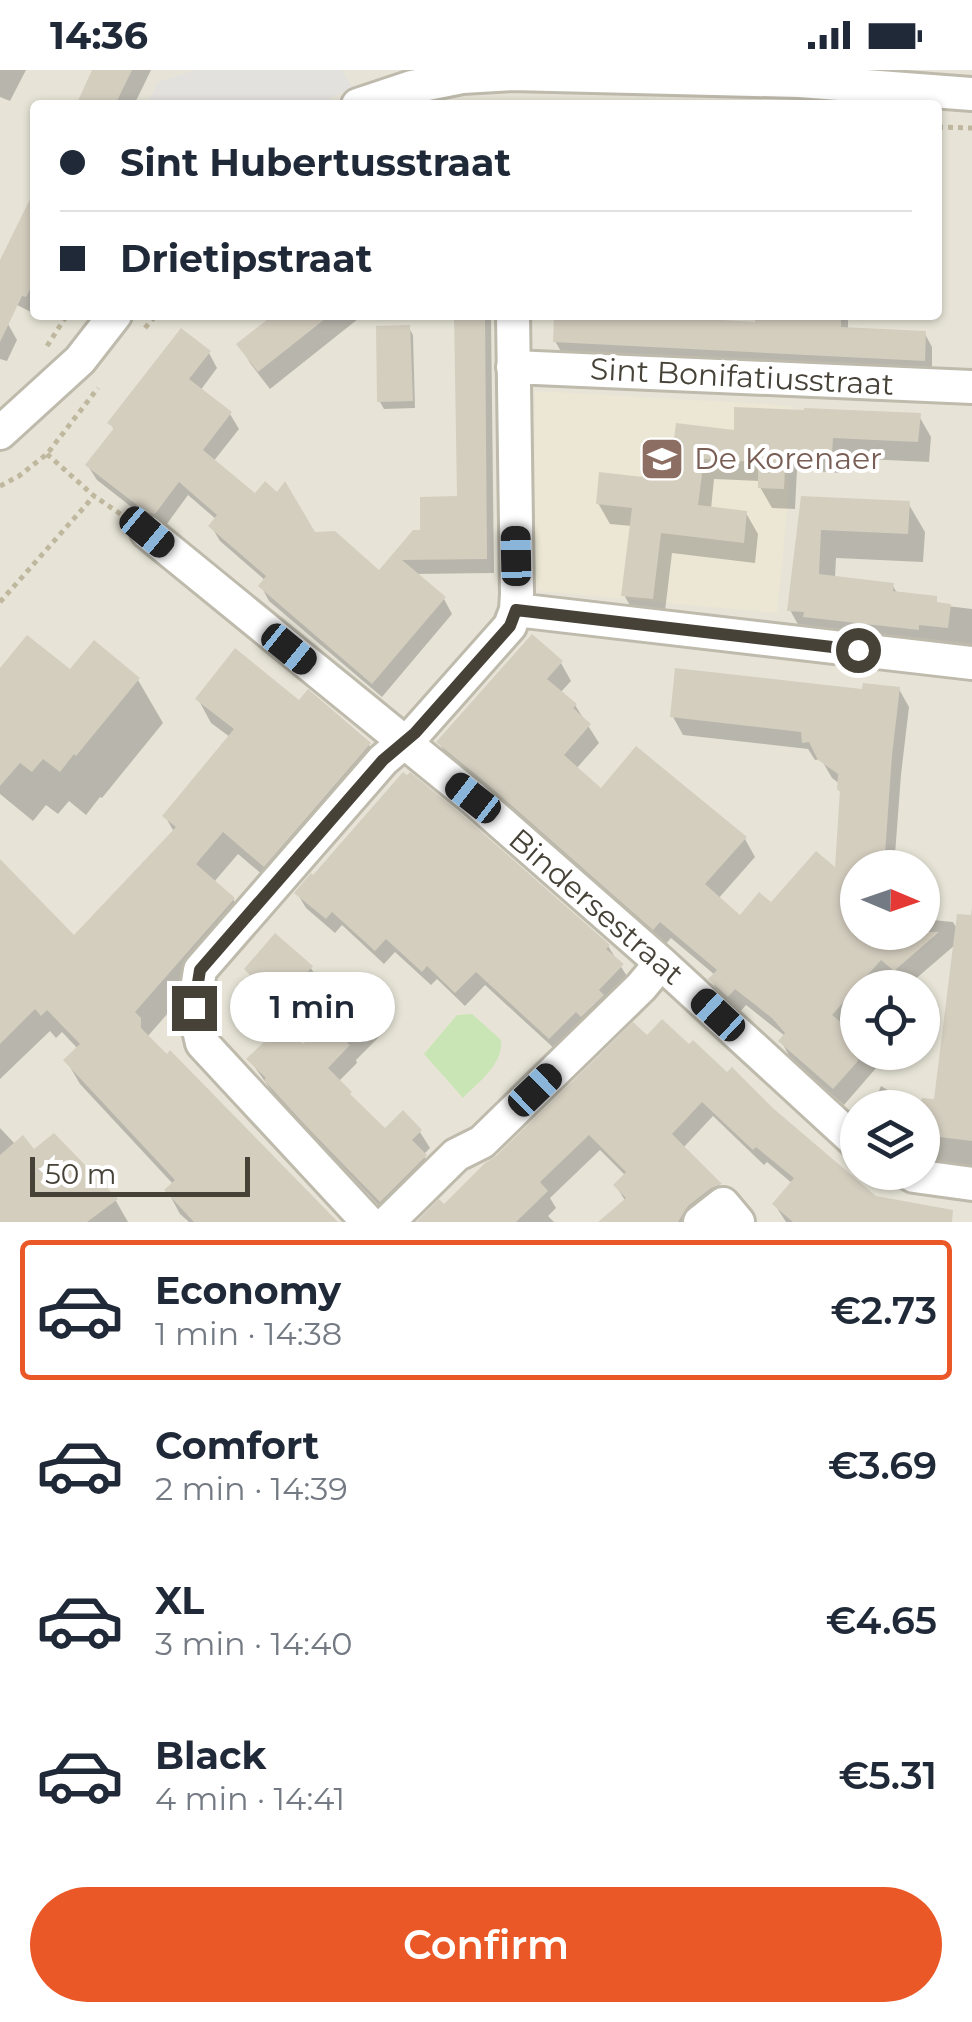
<!DOCTYPE html>
<html lang="en">
<head>
<meta charset="utf-8">
<style>
  body { margin:0; font-family:Montserrat,sans-serif; background:#f2f2f3; color:#1f2937; height:100vh; display:flex; flex-direction:column; font-size:38px; white-space:nowrap }
  * { box-sizing:border-box; margin:0 }
  p { font-size:32px; color:#747a83 }
  .icon { flex:none; width:55px; height:55px; fill:none; stroke:currentColor; stroke-width:2; stroke-linecap:round; stroke-linejoin:round }
  .map { position:relative; height:1152px; overflow:hidden }
  .side { display:flex; flex-direction:column; background:#fff; flex:1 }
  .side>* { flex:none }
  .hud { position:absolute; left:30px; top:30px; width:912px; height:220px; border-radius:10px; box-shadow:0 2px 8px #0004; display:grid; align-content:center; height:220px; padding:0 30px; background:#fff }
  .needle { width:65px; rotate:92deg }
  .fabs { position:absolute; left:840px; top:780px; display:grid; gap:20px }
  .fabs a { display:grid; place-items:center; width:100px; height:100px; border-radius:50%; background:#fff; box-shadow:0 2px 8px #0004; font-size:50px }
  .scale { position:absolute; left:30px; bottom:25px; width:220px; box-sizing:border-box; padding-left:10px; border:5px solid #474238; border-top:0; font-size:28px; line-height:35px; white-space:nowrap; color:#474238; -webkit-text-stroke:8px #fff; paint-order:stroke }
  .end { position:absolute; width:45px; height:45px; margin:-22px; border:12px solid #474238; background:#fff; box-shadow:0 0 0 5px #fff }
  .from { border-radius:50% }
  .bubble { position:absolute; height:70px; border-radius:35px; background:#fff; box-shadow:0 2px 8px #0004; font-size:32px; font-weight:600; line-height:70px; text-align:center }
  .car { position:absolute; width:30px; height:60px; margin:-30px -15px; border-radius:12px; box-shadow:0 0 8px 2px #0007; background:linear-gradient(#222 24%,#8ab4d8 0 40%,#222 0 76%,#8ab4d8 0 86%,#222 0) }
  .hud b { display:flex; align-items:center; gap:35px; height:95px; font-size:38px }
  .hud b+b { border-top:2px solid #e0e1e3 }
  .hud i { width:25px; height:25px; background:#1f2937 }
  ul { padding:18px 0 0; list-style:none }
  li { display:flex; align-items:center; gap:30px; height:140px; margin:0 20px 15px; padding:0 10px; border:5px solid transparent; border-radius:10px }
  li div { flex:1 }
  li b { display:block; font-size:38px }
  li em { font-style:normal; font-weight:600 }
  li.active { border-color:#eb5828 }
  li>.icon { width:90px; height:90px; stroke-width:1.5 }
  .primary-button { display:flex; gap:20px; margin-top:auto; padding:20px 30px }
  .primary-button a { flex:1; height:115px; border-radius:60px; background:#eb5828; color:#fff; font-size:40px; font-weight:600; line-height:115px; text-align:center }
  .status { display:flex; justify-content:space-between; align-items:center; height:70px; padding:0 50px; background:#fff; direction:ltr }
  .status svg { height:28px; fill:currentColor }
  .map>svg:first-child { display:block }
  .residential { fill:#e7e4d7; fill-rule:evenodd }
  .education { fill:#ebe7d4 }
  .green { fill:#cae5b5 }
  .parking { fill:#e2e1dd }
  .shadow { fill:#0003 }
  .building { fill:#d4cebf }
  .lines { fill:none; stroke-linecap:round; stroke-linejoin:round }
  .minor-casing { stroke:#bebaac; stroke-width:38 }
  .path { stroke:#bfb79e; stroke-width:5; stroke-dasharray:5 5; stroke-linecap:butt }
  .minor { stroke:#fff; stroke-width:32 }
  .route { stroke:#474238; stroke-width:12 }
  .labels { text-anchor:middle; stroke-width:8; stroke-linejoin:round; paint-order:stroke }
  .street-label { font-size:30px; fill:#474238; stroke:#fff }
  .education-label { font-size:30px; fill:#785e54; stroke:#fff; text-anchor:start }
</style>
</head>
<body>
<div class="status"><b>14:36</b><svg viewBox="0 0 49 12"><path d="M0 12V9h3v3zM5 12V6h3v6zM10 12V3h3v9zM15 12V0h3v12zM26 1h20v11H26zM47 4h2v5h-2z"/></svg></div>
<div class="map">
<svg width="972" height="1152" viewBox="0 0 972 1152">
  <rect width="100%" height="100%" fill="#f3f1e9"/>
  <path class="residential" d="M 0,0 L 972,0 L 972,1152 L 0,1152 ZM 35,35 L 938,35 L 938,245 L 35,245 ZM 858,798 L 922,798 L 922,862 L 858,862 ZM 858,918 L 922,918 L 922,982 L 858,982 ZM 858,1038 L 922,1038 L 922,1102 L 858,1102 Z"/>
  <path class="education" d="M 535,321 L 793,336 L 787,443 L 777,543 L 541,521 L 534,515 Z"/>
  <path class="green" d="M 472,944 L 501,970 C 503,995 479,1011 463,1028 L 424,984 L 457,945 Z"/>
  <path class="parking" d="M 196,0 L 341,0 L 353,17 L 316,35 L 146,35 L 158,12 Z"/>
  <path class="shadow" d="M 0,0 L 26,0 L 10,31 L 0,27 Z
    M 95,0 L 151,0 L 134,35 L 78,35 Z
    M 35,122 L 35,244 L 3,228 L 0,222 L 0,193 Z
    M 277,245 L 363,245 L 270,319 L 250,293 L 240,275 Z
    M 457,245 L 491,245 L 494,503 L 414,504 L 444,529 L 452,544 L 382,627 L 269,531 L 261,516 L 266,511 L 220,471 L 211,456 L 217,450 L 188,425 L 164,458 L 157,457 L 97,410 L 88,396 L 115,361 L 110,353 L 209,283 L 217,298 L 200,321 L 230,344 L 239,359 L 213,392 L 255,427 L 379,503 L 460,429 Z
    M 557,245 L 757,255 L 758,245 L 848,245 L 848,260 L 925,264 L 932,277 L 932,304 L 563,285 L 555,271 Z
    M 0,253 L 8,254 L 17,270 L 7,291 L 0,289 Z
    M 409,258 L 413,265 L 415,338 L 384,339 L 380,332 Z
    M 919,346 L 931,367 L 929,392 L 844,388 L 843,403 L 797,400 L 795,439 L 772,438 L 760,417 L 760,411 L 714,409 L 711,439 L 746,443 L 758,464 L 755,493 L 672,483 L 664,549 L 636,546 L 624,525 L 632,456 L 610,454 L 598,433 L 671,413 L 736,362 Z
    M 803,429 L 908,433 L 925,462 L 923,492 L 836,488 L 835,508 L 892,515 L 898,524 L 935,529 L 939,535 L 972,539 L 972,587 L 806,569 L 790,540 Z
    M 561,593 L 571,611 L 560,623 L 575,635 L 599,673 L 576,699 L 602,721 L 745,769 L 755,787 L 718,829 L 740,848 L 837,802 L 842,725 L 839,720 L 840,714 L 832,708 L 821,689 L 815,690 L 808,679 L 683,665 L 673,647 L 899,619 L 909,637 L 901,705 L 894,798 L 858,798 L 858,862 L 922,862 L 922,849 L 953,852 L 957,859 L 971,853 L 972,837 L 972,1111 L 922,1102 L 922,1038 L 872,1038 L 881,1016 L 901,1028 L 936,1032 L 955,875 L 905,918 L 858,918 L 858,982 L 890,982 L 844,1035 L 791,989 L 781,971 L 785,966 L 746,935 L 739,943 L 722,928 L 711,910 L 715,905 L 671,868 L 664,876 L 450,690 L 439,673 Z
    M 0,602 L 70,603 L 138,610 L 163,653 L 102,728 L 100,727 L 86,745 L 69,731 L 58,744 L 46,735 L 33,751 L 0,724 Z
    M 198,629 L 300,633 L 369,675 L 382,698 L 278,818 L 238,784 L 214,812 L 233,829 L 247,853 L 148,966 L 334,1152 L 189,1152 L 180,1144 L 167,1120 L 173,1114 L 80,1014 L 66,990 L 78,979 L 62,962 L 56,968 L 50,961 L 0,1009 L 0,792 L 74,869 L 174,762 L 165,746 L 230,667 L 211,653 Z
    M 297,823 L 608,876 L 630,911 L 558,982 L 485,915 L 465,936 L 437,909 L 431,915 L 395,882 L 384,894 L 342,855 L 335,863 L 306,838 Z
    M 311,898 L 320,914 L 290,948 L 257,915 L 248,899 Z
    M 377,943 L 386,960 L 356,990 L 357,993 L 338,1012 L 355,1033 L 385,1062 L 420,1062 L 430,1078 L 423,1085 L 435,1103 L 390,1147 L 276,1027 L 249,989 L 303,978 Z
    M 647,969 L 689,978 L 772,1041 L 902,1152 L 786,1152 L 775,1135 L 793,1114 L 767,1092 L 764,1095 L 713,1046 L 683,1078 L 720,1116 L 729,1131 L 697,1152 L 602,1152 L 626,1132 L 616,1116 L 626,1106 L 600,1080 L 550,1128 L 556,1138 L 548,1146 L 554,1152 L 427,1152 Z
    M 0,1058 L 16,1075 L 33,1083 L 54,1066 L 116,1131 L 128,1152 L 0,1152 Z"/>
  <path class="building" d="M 92,0 L 132,0 L 115,35 L 76,35 Z
    M 35,119 L 35,210 L 26,227 L 22,226 L 0,272 L 0,190 Z
    M 273,245 L 330,245 L 258,302 L 236,274 Z
    M 454,245 L 485,245 L 487,489 L 402,490 L 446,527 L 372,614 L 258,516 L 266,506 L 208,456 L 217,445 L 179,412 L 155,444 L 146,442 L 85,395 L 114,358 L 107,353 L 181,258 L 211,281 L 189,309 L 232,342 L 203,380 L 255,423 L 265,411 L 277,422 L 285,411 L 315,462 L 335,461 L 379,500 L 413,460 L 420,460 L 420,427 L 457,426 Z
    M 554,245 L 631,245 L 755,252 L 755,245 L 841,245 L 841,257 L 926,261 L 925,291 L 553,272 Z
    M 410,255 L 413,331 L 377,332 L 376,256 Z
    M 734,337 L 804,340 L 804,338 L 921,343 L 918,372 L 833,368 L 832,383 L 786,380 L 784,419 L 758,418 L 758,392 L 704,389 L 698,435 L 747,441 L 744,473 L 661,463 L 653,529 L 621,526 L 632,438 L 596,434 L 599,402 L 669,410 L 676,353 L 734,360 Z
    M 801,426 L 910,431 L 908,464 L 821,460 L 819,504 L 894,513 L 893,521 L 937,526 L 937,532 L 951,534 L 948,558 L 919,555 L 919,560 L 803,547 L 804,542 L 787,541 Z
    M 532,564 L 563,591 L 547,609 L 577,634 L 573,638 L 591,654 L 564,685 L 601,718 L 636,676 L 747,767 L 705,814 L 740,845 L 759,822 L 771,832 L 816,781 L 835,797 L 840,720 L 837,720 L 838,704 L 818,690 L 809,672 L 802,673 L 801,662 L 670,647 L 675,598 L 862,619 L 863,613 L 900,617 L 892,685 L 884,798 L 858,798 L 858,862 L 939,862 L 894,901 L 881,890 L 832,945 L 858,966 L 858,991 L 833,1019 L 778,971 L 785,963 L 772,948 L 735,919 L 728,927 L 708,909 L 717,900 L 660,852 L 653,860 L 486,713 L 436,672 Z
    M 27,565 L 70,599 L 94,570 L 140,608 L 76,686 L 74,684 L 60,702 L 43,689 L 32,702 L 20,693 L 0,716 L 0,598 Z
    M 235,578 L 299,630 L 308,619 L 371,673 L 264,797 L 223,762 L 196,794 L 235,828 L 135,942 L 141,948 L 141,958 L 167,984 L 170,980 L 338,1152 L 194,1152 L 164,1120 L 175,1110 L 63,990 L 80,974 L 47,940 L 41,946 L 35,939 L 0,974 L 0,789 L 74,865 L 176,757 L 162,746 L 234,659 L 195,629 Z
    M 403,702 L 407,705 L 410,702 L 460,743 L 610,875 L 606,879 L 624,894 L 599,920 L 604,925 L 581,947 L 576,942 L 549,969 L 476,902 L 455,923 L 427,896 L 422,902 L 386,869 L 375,881 L 332,842 L 326,849 L 294,823 L 311,803 L 313,805 Z
    M 957,844 L 972,845 L 972,1071 L 931,1066 L 931,1062 L 922,1061 L 922,1028 L 934,1029 Z
    M 275,863 L 313,896 L 279,934 L 244,899 Z
    M 356,921 L 379,942 L 347,973 L 350,975 L 328,998 L 352,1022 L 350,1024 L 385,1058 L 403,1040 L 422,1060 L 412,1070 L 427,1085 L 380,1132 L 307,1057 L 264,1010 L 266,1008 L 246,989 L 283,954 L 303,974 Z
    M 662,949 L 689,974 L 693,970 L 727,1002 L 732,997 L 774,1039 L 876,1126 L 953,1140 L 952,1152 L 793,1152 L 772,1134 L 794,1108 L 756,1077 L 753,1080 L 702,1032 L 672,1064 L 722,1114 L 711,1118 L 688,1136 L 678,1152 L 598,1152 L 626,1128 L 613,1115 L 626,1102 L 589,1065 L 540,1112 L 548,1121 L 516,1152 L 416,1152 L 439,1129 L 444,1134 L 485,1093 L 496,1086 L 633,952 L 647,965 Z
    M 54,1063 L 118,1129 L 87,1152 L 0,1152 L 0,1085 L 23,1065 L 34,1079 Z"/>
  <g class="lines">
    <defs>
      <path id="minor" d="M 358,35 L 412,17 L 462,7 L 512,4 L 800,11 L 972,24
        M 513,297 L 972,317
        M 0,363 L 80,290 L 115,245
        M 147,462 L 473,728 L 661,893 L 858,1074
        M 516,540 L 972,593
        M 907,1102 L 914,1106 L 972,1114
        M 368,1152 L 202,973 L 194,938 L 200,900 L 383,690 L 415,663 L 510,556 L 516,540 L 517,524 L 513,245
        M 388,1152 L 456,1085 L 482,1072 L 641,917 L 661,893
        M 700,1152 L 723,1134 L 738,1152"/>
    </defs>
    <use href="#minor" class="minor-casing"/>
    <path class="path" d="M 938,57 L 972,58
      M 145,258 L 156,245
      M 47,276 L 67,245
      M 47,384 L 94,426 L 122,445
      M 0,416 L 19,406 L 47,384 L 98,318
      M 0,532 L 94,426"/>
    <use href="#minor" class="minor"/>
  </g>
  <g class="lines">
    <path class="route" d="M 194,938 L 200,900 L 383,690 L 415,663 L 510,556 L 516,540 L 858,580"/>
  </g>
  <defs>
    <symbol id="school-square" viewBox="-11 -11 22 22"><rect x="-9" y="-9" width="18" height="18" rx="4" fill="#8d6e63" stroke="#fff"/><path d="M0-5L7-2L0 1L-7-2ZM-4 1L0 2.5L4 1V4Q0 6-4 4Z" fill="#fff"/></symbol>
  </defs>
  <g fill-rule="evenodd">
    <use href="#school-square" x="637" y="364" width="50" height="50"/>
  </g>
  <g class="labels">
    <g class="street-label">
      <text transform="translate(742 307) rotate(3)" y="10">Sint Bonifatiusstraat</text>
      <text transform="translate(596 837) rotate(41)" y="10">Bindersestraat</text>
    </g>
    <g class="education-label">
      <text x="694" y="399">De Korenaer</text>
    </g>
  </g>
</svg>
<div class="fabs">
<a><svg class="needle" viewBox="-14 -14 28 28"><path d="M0-13l5 13h-10z" fill="#e53935"/><path d="M0 13l5-13h-10z" fill="#747a83"/></svg></a>
<a><svg class="icon" aria-label="locate" viewBox="0 0 24 24"><circle cx="12" cy="12" r="6"/><path d="M12 2v4M12 18v4M2 12h4M18 12h4"/></svg></a>
<a><svg class="icon" aria-label="layers" viewBox="0 0 24 24"><path d="M12 4l9 5-9 5-9-5zM3 14l9 5 9-5"/></svg></a>
</div>
<div class="scale">50 m</div>
<i class="end from" style="left:858px;top:580px"></i>
<i class="end" style="left:194px;top:938px"></i>
<div class="bubble" style="left:230px;top:902px;width:165px">1 min</div>
<i class="car" style="left:147px;top:462px;rotate:130deg"></i>
<i class="car" style="left:516px;top:486px;rotate:359deg"></i>
<i class="car" style="left:289px;top:579px;rotate:129deg"></i>
<i class="car" style="left:473px;top:728px;rotate:308deg"></i>
<i class="car" style="left:718px;top:945px;rotate:313deg"></i>
<i class="car" style="left:535px;top:1020px;rotate:46deg"></i>
<div class="hud">
<b><i class="from"></i>Sint Hubertusstraat</b>
<b><i></i>Drietipstraat</b>
</div>
</div>
<section class="side">
<ul>
<li class="active"><svg class="icon" aria-label="car" viewBox="0 0 24 24"><path d="M5 17H2v-5l4-1 3-4h7l3 4 3 1v5h-3M9 17h6M6 11h13"/><circle cx="7" cy="17" r="2"/><circle cx="17" cy="17" r="2"/></svg><div><b>Economy</b><p>1 min · 14:38</p></div><em>€2.73</em></li>
<li><svg class="icon" aria-label="car" viewBox="0 0 24 24"><path d="M5 17H2v-5l4-1 3-4h7l3 4 3 1v5h-3M9 17h6M6 11h13"/><circle cx="7" cy="17" r="2"/><circle cx="17" cy="17" r="2"/></svg><div><b>Comfort</b><p>2 min · 14:39</p></div><em>€3.69</em></li>
<li><svg class="icon" aria-label="car" viewBox="0 0 24 24"><path d="M5 17H2v-5l4-1 3-4h7l3 4 3 1v5h-3M9 17h6M6 11h13"/><circle cx="7" cy="17" r="2"/><circle cx="17" cy="17" r="2"/></svg><div><b>XL</b><p>3 min · 14:40</p></div><em>€4.65</em></li>
<li><svg class="icon" aria-label="car" viewBox="0 0 24 24"><path d="M5 17H2v-5l4-1 3-4h7l3 4 3 1v5h-3M9 17h6M6 11h13"/><circle cx="7" cy="17" r="2"/><circle cx="17" cy="17" r="2"/></svg><div><b>Black</b><p>4 min · 14:41</p></div><em>€5.31</em></li>
</ul>
<div class="primary-button"><a>Confirm</a></div>
</section>
</body>
</html>
